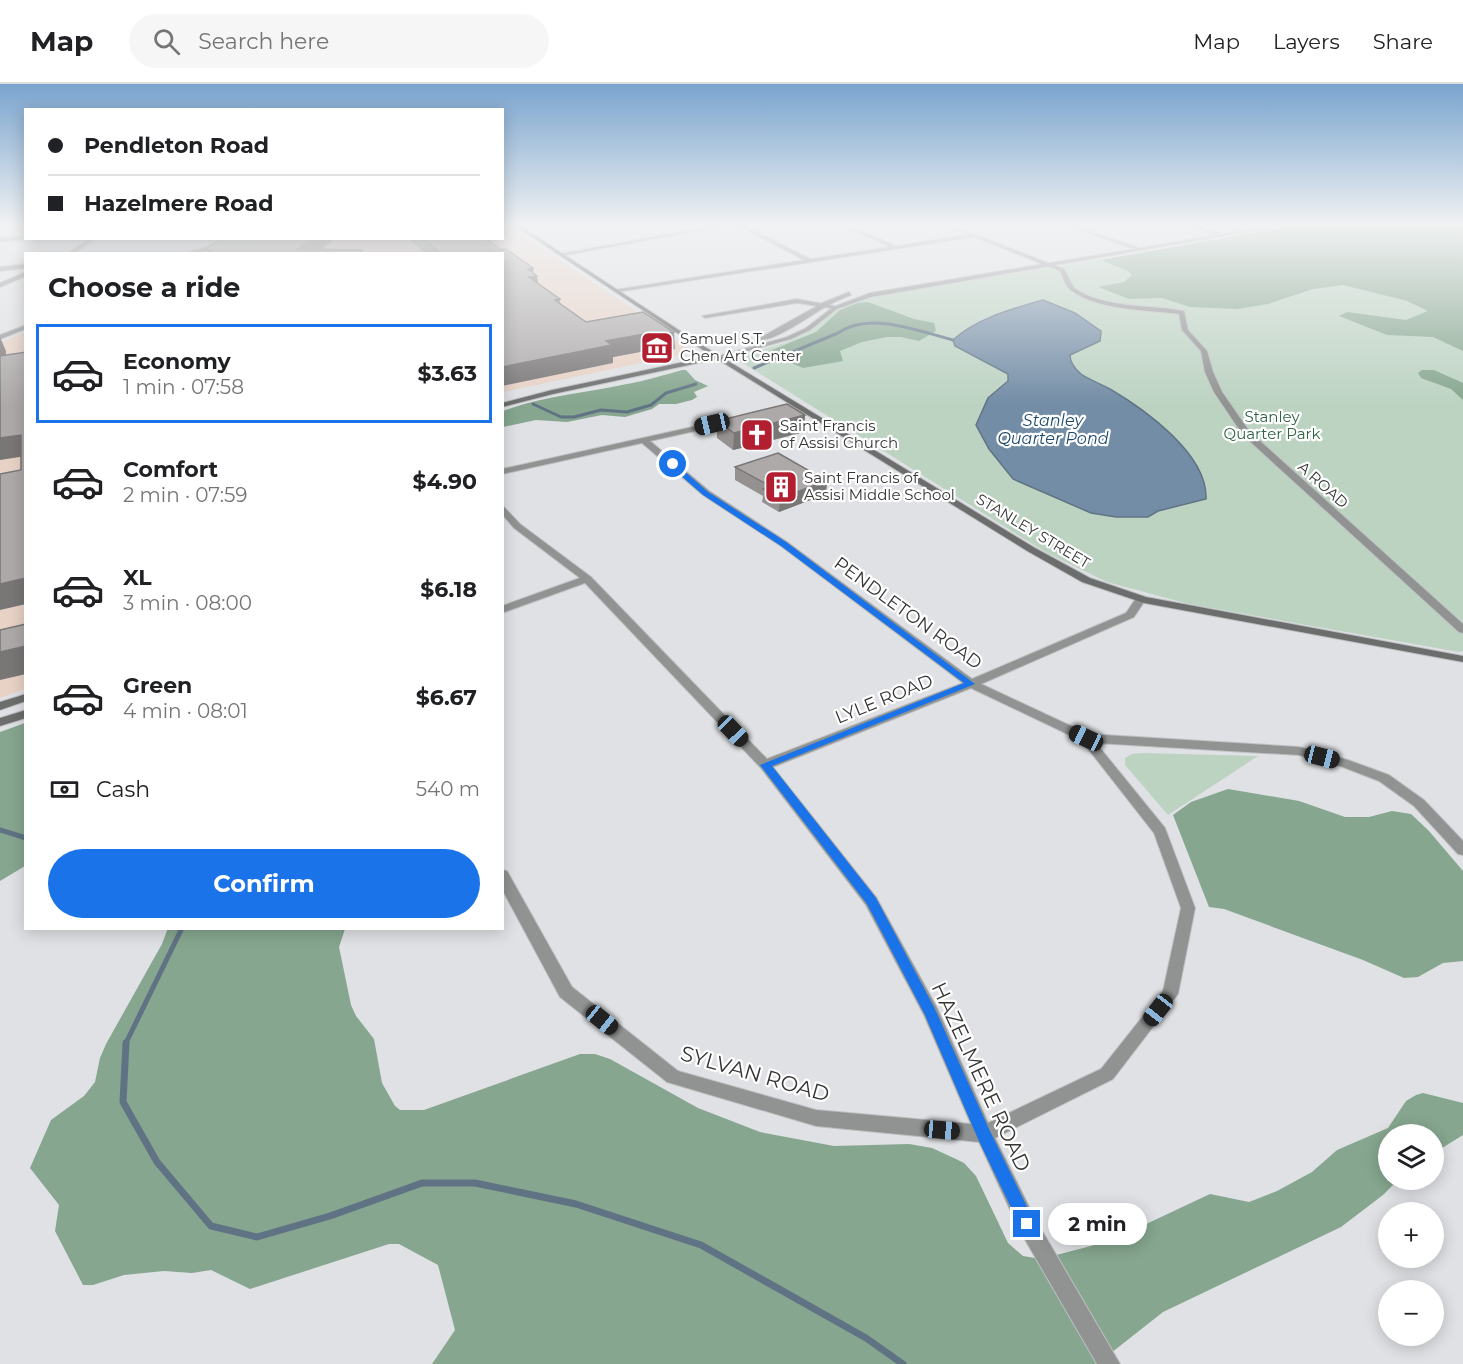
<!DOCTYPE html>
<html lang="en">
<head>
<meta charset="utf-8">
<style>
  body { margin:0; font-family:Montserrat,sans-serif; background:#f6f6f6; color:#202124; height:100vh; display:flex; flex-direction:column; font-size:22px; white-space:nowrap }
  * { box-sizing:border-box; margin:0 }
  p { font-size:20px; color:#757577 }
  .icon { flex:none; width:33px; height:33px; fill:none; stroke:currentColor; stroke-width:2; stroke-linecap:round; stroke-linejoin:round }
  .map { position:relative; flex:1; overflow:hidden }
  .sheet { position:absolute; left:24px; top:168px; width:480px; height:678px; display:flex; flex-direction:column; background:#fff; border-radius:0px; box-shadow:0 3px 15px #0003 }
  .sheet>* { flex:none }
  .guide { position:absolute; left:24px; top:24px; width:480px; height:132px; border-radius:0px; box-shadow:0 3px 15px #0003; display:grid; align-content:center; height:132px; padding:0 24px; background:#fff }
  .tools { position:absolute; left:1378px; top:1040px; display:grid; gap:12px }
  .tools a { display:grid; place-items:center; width:66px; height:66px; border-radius:50%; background:#fff; box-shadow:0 3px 15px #0003; font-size:30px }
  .end { position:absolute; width:27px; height:27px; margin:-14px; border:8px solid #1a73e8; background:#fff; box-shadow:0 0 0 3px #fff }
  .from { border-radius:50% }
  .bubble { position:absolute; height:42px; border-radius:21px; background:#fff; box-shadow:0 3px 15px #0003; font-size:20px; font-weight:700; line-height:42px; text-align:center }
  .car { position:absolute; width:18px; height:36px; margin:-18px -9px; border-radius:8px; box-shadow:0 0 4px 2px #0007; background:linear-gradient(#222 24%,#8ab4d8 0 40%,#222 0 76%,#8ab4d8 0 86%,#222 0) }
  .guide b { display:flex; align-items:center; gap:21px; height:57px; font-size:22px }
  .guide b+b { border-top:2px solid #e0e0e0 }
  .guide i { width:15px; height:15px; background:#202124 }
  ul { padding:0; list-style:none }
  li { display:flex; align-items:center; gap:18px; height:99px; margin:0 12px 9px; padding:0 12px; border:3px solid transparent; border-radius:0px }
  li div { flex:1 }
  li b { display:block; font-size:22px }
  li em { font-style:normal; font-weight:700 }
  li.on { border-color:#1a73e8 }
  li>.icon { width:54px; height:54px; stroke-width:1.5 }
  h2 { padding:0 24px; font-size:27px; line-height:72px }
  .pay { display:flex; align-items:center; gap:15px; height:66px; padding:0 24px; font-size:22px }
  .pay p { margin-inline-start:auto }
  .primary-button { display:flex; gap:12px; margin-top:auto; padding:12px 24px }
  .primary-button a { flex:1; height:69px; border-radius:36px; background:#1a73e8; color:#fff; font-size:24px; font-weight:700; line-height:69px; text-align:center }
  header { display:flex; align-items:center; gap:36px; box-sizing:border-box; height:84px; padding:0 30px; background:#fff; border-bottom:2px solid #e0e0e0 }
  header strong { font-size:28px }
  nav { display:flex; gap:33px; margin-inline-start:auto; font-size:21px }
  .search { width:420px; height:54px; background:#f6f6f6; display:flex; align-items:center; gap:15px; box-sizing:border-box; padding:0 21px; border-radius:33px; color:#757577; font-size:22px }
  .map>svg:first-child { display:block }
  .education { fill:#e8d2c6 }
  .green { fill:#bcd3c2 }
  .forest { fill:#86a68f }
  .water { fill:#738da6; stroke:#607384; stroke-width:1.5 }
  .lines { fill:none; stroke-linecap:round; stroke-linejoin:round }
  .stream-far2 { stroke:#607384; stroke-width:3 }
  .stream-far1 { stroke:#607384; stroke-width:5 }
  .stream { stroke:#607384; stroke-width:7 }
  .minor-casing { stroke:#bdbfc1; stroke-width:2 }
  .tertiary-casing { stroke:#bdbfc1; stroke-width:2 }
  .secondary-casing { stroke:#bdbfc1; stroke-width:2 }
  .minor { fill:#919393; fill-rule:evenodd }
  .tertiary { fill:#919393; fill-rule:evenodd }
  .secondary { fill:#6c6e6e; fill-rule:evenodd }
  .wall { fill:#959191 }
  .shaded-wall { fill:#797676 }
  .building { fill:#ada9a9; stroke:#797676; stroke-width:1.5 }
  .route { fill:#1a73e8 }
  .labels { text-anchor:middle; stroke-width:4.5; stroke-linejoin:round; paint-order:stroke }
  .far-poi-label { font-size:15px; fill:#353536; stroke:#fff; text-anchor:start }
  .far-park-label { font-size:15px; fill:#306442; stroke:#fff }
  .far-street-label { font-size:15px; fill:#353536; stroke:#fff }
  .far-water-label { font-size:16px; font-style:italic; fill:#1b476b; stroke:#fff }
  .street-label { font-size:18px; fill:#353536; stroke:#fff }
  .near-street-label { font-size:21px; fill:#353536; stroke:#fff }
</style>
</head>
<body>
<header>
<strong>Map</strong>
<div class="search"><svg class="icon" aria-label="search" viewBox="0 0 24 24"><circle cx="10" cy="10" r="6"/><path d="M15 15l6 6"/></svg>Search here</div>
<nav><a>Map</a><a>Layers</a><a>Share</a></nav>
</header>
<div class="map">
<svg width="1463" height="1280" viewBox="0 0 1463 1280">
  <rect width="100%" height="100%" fill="#dfe1e4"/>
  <path class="education" d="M 503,141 L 506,141 L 633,225 L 688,265 L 683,270 L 503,308 L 502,170 L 193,170 L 258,154 L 502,154 Z
    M 25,248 L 25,605 L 0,614 L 0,258 Z"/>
  <path class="green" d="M 1310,141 L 1463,141 L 1463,567 L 1459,568 L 1189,520 L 1107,498 L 1047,469 L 741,278 L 740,275 L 747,270 L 787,258 L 805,250 L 839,225 L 881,211 Z
    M 1144,669 L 1258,672 L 1168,731 L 1125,681 L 1125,674 L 1132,670 Z"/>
  <path class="forest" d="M 1299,141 L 1463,141 L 1463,267 L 1433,253 L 1387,251 L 1339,232 L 1347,228 L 1406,236 L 1428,227 L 1407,217 L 1343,201 L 1313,205 L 1268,220 L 1237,225 L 1190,223 L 1162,214 L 1129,215 L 1098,203 L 1124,198 L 1132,191 L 1128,187 L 1103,177 L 1106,175 Z
    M 858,219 L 868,218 L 914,235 L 934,239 L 936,247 L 919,257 L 901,253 L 887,253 L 862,258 L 840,267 L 843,277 L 803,284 L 767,268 L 816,248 L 840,226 Z
    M 682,286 L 686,286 L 695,296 L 708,302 L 694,308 L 697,313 L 692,316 L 676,320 L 659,320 L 652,325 L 625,333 L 602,331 L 567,338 L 536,336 L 503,343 L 503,327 C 543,312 585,309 627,300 C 645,297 664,291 682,286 Z
    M 1422,286 L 1434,286 L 1463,299 L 1463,316 L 1451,305 L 1421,294 L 1418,289 Z
    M 25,639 L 25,782 L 0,797 L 0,648 Z
    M 1228,705 L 1299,717 L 1345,733 L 1369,733 L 1392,727 L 1411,730 L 1429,747 L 1463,787 L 1463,877 L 1443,879 L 1418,893 L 1404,894 L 1363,876 L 1224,825 L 1209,823 L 1173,731 L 1191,718 Z
    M 168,844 L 345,845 L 339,863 L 351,921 L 356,932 L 374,955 L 382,999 L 395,1022 L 400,1026 L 424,1026 L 580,970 L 595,970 L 610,975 L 698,1024 L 760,1048 L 834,1062 L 909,1060 L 932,1064 L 956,1075 L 964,1079 L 976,1092 L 1008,1159 L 1023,1172 L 1041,1175 L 1091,1162 L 1142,1142 L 1210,1110 L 1249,1118 L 1277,1107 L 1312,1088 L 1337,1066 L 1388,1044 L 1406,1017 L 1416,1011 L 1423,1009 L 1463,1019 L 1463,1051 L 1434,1069 L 1434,1050 L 1389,1050 L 1389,1095 L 1399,1095 L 1383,1111 L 1341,1143 L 1163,1228 L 1097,1280 L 432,1280 L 455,1246 L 438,1181 L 399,1160 L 389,1160 L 250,1205 L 211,1186 L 192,1189 L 164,1187 L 124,1191 L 93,1201 L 83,1201 L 55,1147 L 59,1121 L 30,1084 L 51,1036 L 84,1012 L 95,998 L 100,974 L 106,960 L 162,860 Z"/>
  <path class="water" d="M 1043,216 L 1075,229 L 1101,247 L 1100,257 L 1070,271 C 1070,279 1075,285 1081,290 C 1090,296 1101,300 1110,305 C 1144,325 1208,370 1206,415 L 1158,427 L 1148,433 L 1116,433 L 1091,429 L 1013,395 L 989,365 L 976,341 L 988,314 L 1008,297 L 1008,290 L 955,262 L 953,256 C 977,234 1012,225 1043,216 Z"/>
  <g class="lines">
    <path class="stream-far2" d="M 754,284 L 838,249 C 870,227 919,247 953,256
      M 533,320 L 561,333 L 574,333 L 601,326 L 627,328 L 651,321 L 666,309 L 696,300"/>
    <path class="stream-far1" d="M 0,746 L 26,754
      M 125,961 L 182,844"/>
    <path class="stream" d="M 126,959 L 123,1018 L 157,1078 L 211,1142 L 257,1153 L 330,1132 L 422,1099 L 475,1099 L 576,1120 L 701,1161 L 866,1254 L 903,1280"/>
    <defs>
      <path id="minor" d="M 719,141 L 728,141 L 562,172 L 559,170 Z
        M 737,141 L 742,141 L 811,175 L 890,163 L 842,141 L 848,141 L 896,162 L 968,151 L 945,141 L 951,141 L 1064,185 C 1068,191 1071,201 1076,205 C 1102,224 1153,221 1184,227 L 1188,246 L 1207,267 L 1213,288 L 1222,308 L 1249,347 L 1463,540 L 1463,549 L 1459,548 L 1243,351 L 1214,308 L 1205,288 L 1201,267 L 1182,246 L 1179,230 C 1149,226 1097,226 1072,207 C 1066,203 1063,194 1060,187 L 974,153 L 617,208 L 614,206 L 804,176 Z
        M 1065,141 L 1071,141 L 1142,165 L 1137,166 Z
        M 1185,141 L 1192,141 L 1225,151 L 1220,152 Z
        M 26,152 L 26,155 L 0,158 L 0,154 Z
        M 90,154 L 96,154 L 73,170 L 67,170 Z
        M 26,180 L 26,184 L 0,187 L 0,183 Z
        M 26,188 L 26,192 L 0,203 L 0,199 Z
        M 797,215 L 840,223 L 837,225 L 797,219 L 705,234 L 702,232 Z
        M 733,334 L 737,336 L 736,338 L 650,357 L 709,407 L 787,458 L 972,595 L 1126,529 L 1137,513 L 1145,513 L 1146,515 L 1134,533 L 981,600 L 1088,650 L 1299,663 L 1348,676 L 1389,691 L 1424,716 L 1463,757 L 1463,771 L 1458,770 L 1414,722 L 1379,697 L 1340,682 L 1299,671 L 1096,659 L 1165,744 L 1195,824 L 1178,910 L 1113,995 L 995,1054 L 1034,1133 L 1120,1280 L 1097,1280 L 1020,1147 L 979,1058 L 816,1042 L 667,998 L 560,913 L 502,805 L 502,786 L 507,787 L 572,903 L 678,987 L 816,1026 L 971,1040 L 924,931 L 866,821 L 761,684 L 585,499 L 502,529 L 502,522 L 580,494 L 514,444 L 502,430 L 502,421 L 520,440 L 591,493 L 767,675 L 963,599 L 781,462 L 703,411 L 642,359 L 502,390 L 502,385 ZM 971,604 L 1082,657 L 1154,749 L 1181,824 L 1163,907 L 1101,985 L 988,1039 L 937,924 L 876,813 L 773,683 Z"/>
      <path id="tertiary" d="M 1277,141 L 1287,141 L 871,213 L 837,225 L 810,246 L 791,255 L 718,275 L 715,273 L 787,253 L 806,244 L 833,223 L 870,209 Z
        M 221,159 L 223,162 L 193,170 L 182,170 Z
        M 849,208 L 851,211 C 844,214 836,217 829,221 C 815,228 771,261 758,255 L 824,218 Z
        M 26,241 L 26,245 L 0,255 L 0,251 Z"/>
      <path id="secondary" d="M 514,141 L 519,141 L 697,258 L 1035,464 L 1090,494 L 1146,513 L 1463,572 L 1463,578 L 1144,519 L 1082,498 L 1029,468 L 717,275 L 553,310 L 502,323 L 502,319 L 552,306 L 712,272 Z
        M 26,610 L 26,617 L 0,626 L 0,618 Z
        M 26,626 L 26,634 L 0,642 L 0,634 Z"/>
    </defs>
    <use href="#minor" class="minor-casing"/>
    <use href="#tertiary" class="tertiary-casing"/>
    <use href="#secondary" class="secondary-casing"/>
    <use href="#minor" class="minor"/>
    <use href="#tertiary" class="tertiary"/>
    <use href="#secondary" class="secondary"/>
  </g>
  <path class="wall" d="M 408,154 L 485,154 L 501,166 L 533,184 L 533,189 L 538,199 L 560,215 L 560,219 L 586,238 L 643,228 L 675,265 L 649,270 L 645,267 L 613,273 L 613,279 L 502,170 L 426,170 Z
    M 805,331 L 804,348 L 733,366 L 717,354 L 717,337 Z
    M 735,383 L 827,397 L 826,410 L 779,428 L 762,418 L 763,412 L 735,396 Z"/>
  <path class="shaded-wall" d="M 313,154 L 336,154 L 315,170 L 298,165 Z
    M 533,184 L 534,192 L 537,192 L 539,207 L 531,208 L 528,185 Z
    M 674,248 L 675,265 L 649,270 L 648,253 Z
    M 644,250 L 645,267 L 613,273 L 613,279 L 502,302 L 502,283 L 606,257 Z
    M 0,253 L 6,267 L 5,291 L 0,280 Z
    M 805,331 L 804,348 L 733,366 L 734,349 Z
    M 21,351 L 26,372 L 0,376 L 0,354 Z
    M 827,397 L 826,410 L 779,428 L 780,414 Z
    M 26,494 L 26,520 L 0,526 L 0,500 Z
    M 26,562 L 26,590 L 0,596 L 0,568 Z"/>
  <path class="building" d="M 222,154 L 313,154 L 298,165 L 362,166 L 358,170 L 206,170 L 211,166 L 204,166 Z
    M 423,154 L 485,154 L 501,166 L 506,165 L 533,184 L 528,185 L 537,192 L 529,193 L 560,215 L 555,216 L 586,238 L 643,228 L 674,248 L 648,253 L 644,250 L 606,257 L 612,261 L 502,283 L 502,170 L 441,170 Z
    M 26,268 L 26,494 L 0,500 L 0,390 L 21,386 L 21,351 L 0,354 L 0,272 Z
    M 787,320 L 805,331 L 734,349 L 717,337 Z
    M 778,369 L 827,397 L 780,414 L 763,405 L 770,402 L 735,383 Z
    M 26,540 L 26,562 L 0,568 L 0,546 Z"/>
  <linearGradient id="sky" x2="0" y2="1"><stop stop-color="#79a4ce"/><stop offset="0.44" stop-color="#f1f2f3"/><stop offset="1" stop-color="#f1f2f3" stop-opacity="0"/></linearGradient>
  <rect width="1463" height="320" fill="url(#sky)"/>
  <path class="route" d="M 670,379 L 675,379 L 708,408 L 786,458 L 975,600 L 772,682 L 876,814 L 935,925 L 989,1045 L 1033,1135 L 1035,1140 L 1033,1146 L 1027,1148 L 1022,1146 L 978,1055 L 925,931 L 867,820 L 760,681 L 964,599 L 781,462 L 703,411 L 670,382 Z"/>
  <defs>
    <symbol id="museum-square" viewBox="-11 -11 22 22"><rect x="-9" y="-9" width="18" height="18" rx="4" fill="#b11f30" stroke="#fff"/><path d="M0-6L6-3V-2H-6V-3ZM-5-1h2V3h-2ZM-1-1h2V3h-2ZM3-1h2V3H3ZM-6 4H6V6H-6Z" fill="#fff"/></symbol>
    <symbol id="church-square" viewBox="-11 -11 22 22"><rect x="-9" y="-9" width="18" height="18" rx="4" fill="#b11f30" stroke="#fff"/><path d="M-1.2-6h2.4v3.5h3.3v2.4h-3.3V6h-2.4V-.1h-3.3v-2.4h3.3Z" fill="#fff"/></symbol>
    <symbol id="building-square" viewBox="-11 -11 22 22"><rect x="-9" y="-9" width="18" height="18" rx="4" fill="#b11f30" stroke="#fff"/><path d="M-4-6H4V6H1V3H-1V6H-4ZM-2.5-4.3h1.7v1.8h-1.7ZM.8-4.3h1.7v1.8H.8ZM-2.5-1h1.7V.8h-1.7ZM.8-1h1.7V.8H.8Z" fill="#fff"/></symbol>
  </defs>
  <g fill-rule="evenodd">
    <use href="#museum-square" x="638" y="245" width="38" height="38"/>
    <use href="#church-square" x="738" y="332" width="38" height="38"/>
    <use href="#building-square" x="762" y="384" width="38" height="38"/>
  </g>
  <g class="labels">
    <g class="far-poi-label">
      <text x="680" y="260">Samuel S.T.<tspan x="680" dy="17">Chen Art Center</tspan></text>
      <text x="780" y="347">Saint Francis<tspan x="780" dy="17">of Assisi Church</tspan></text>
      <text x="804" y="399">Saint Francis of<tspan x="804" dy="17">Assisi Middle School</tspan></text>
    </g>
    <g class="far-park-label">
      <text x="1272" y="338">Stanley<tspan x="1272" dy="17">Quarter Park</tspan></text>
    </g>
    <g class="far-street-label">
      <text transform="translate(1323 401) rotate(42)" y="5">A ROAD</text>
      <text transform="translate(1033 447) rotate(31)" y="5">STANLEY STREET</text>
    </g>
    <g class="far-water-label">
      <text x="1053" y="342">Stanley<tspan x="1053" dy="18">Quarter Pond</tspan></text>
    </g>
    <g class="street-label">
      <text transform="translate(908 529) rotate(36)" y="6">PENDLETON ROAD</text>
      <text transform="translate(884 615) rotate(-22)" y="6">LYLE ROAD</text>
    </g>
    <g class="near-street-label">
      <text transform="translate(755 990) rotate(16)" y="7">SYLVAN ROAD</text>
      <text transform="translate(981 993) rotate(65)" y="7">HAZELMERE ROAD</text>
    </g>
  </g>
</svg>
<div class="tools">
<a><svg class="icon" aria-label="layers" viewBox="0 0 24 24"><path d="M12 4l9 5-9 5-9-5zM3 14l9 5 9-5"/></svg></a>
<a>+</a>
<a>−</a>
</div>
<i class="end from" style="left:673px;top:380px"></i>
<i class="end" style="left:1027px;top:1140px"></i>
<div class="bubble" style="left:1048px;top:1119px;width:99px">2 min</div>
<i class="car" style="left:712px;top:340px;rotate:257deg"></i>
<i class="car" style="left:733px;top:647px;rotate:136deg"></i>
<i class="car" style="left:1086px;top:654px;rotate:295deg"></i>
<i class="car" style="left:1322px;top:673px;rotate:104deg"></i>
<i class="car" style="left:1158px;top:926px;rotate:218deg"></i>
<i class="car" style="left:602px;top:936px;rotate:129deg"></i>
<i class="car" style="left:942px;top:1046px;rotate:95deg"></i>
<div class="guide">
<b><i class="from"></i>Pendleton Road</b>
<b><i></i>Hazelmere Road</b>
</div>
<section class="sheet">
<h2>Choose a ride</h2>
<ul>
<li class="on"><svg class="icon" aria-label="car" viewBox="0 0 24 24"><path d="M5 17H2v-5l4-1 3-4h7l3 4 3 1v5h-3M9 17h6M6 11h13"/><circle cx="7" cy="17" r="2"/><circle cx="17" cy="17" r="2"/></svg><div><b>Economy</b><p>1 min · 07:58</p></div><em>$3.63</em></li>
<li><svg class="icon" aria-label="car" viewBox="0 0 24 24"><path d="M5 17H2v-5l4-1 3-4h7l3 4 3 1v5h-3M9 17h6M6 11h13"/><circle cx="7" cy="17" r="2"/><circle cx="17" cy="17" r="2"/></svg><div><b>Comfort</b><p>2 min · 07:59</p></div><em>$4.90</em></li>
<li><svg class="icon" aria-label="car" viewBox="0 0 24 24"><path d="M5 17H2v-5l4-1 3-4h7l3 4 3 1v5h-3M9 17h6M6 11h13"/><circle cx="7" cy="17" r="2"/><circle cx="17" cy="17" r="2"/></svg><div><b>XL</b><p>3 min · 08:00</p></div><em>$6.18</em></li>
<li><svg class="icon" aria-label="car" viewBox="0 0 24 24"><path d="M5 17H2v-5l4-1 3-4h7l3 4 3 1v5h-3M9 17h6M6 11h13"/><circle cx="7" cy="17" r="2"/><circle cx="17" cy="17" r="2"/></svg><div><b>Green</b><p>4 min · 08:01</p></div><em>$6.67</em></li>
</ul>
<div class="pay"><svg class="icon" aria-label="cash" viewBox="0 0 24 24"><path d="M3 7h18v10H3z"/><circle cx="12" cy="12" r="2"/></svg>Cash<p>540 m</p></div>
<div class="primary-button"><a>Confirm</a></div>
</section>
</div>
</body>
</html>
